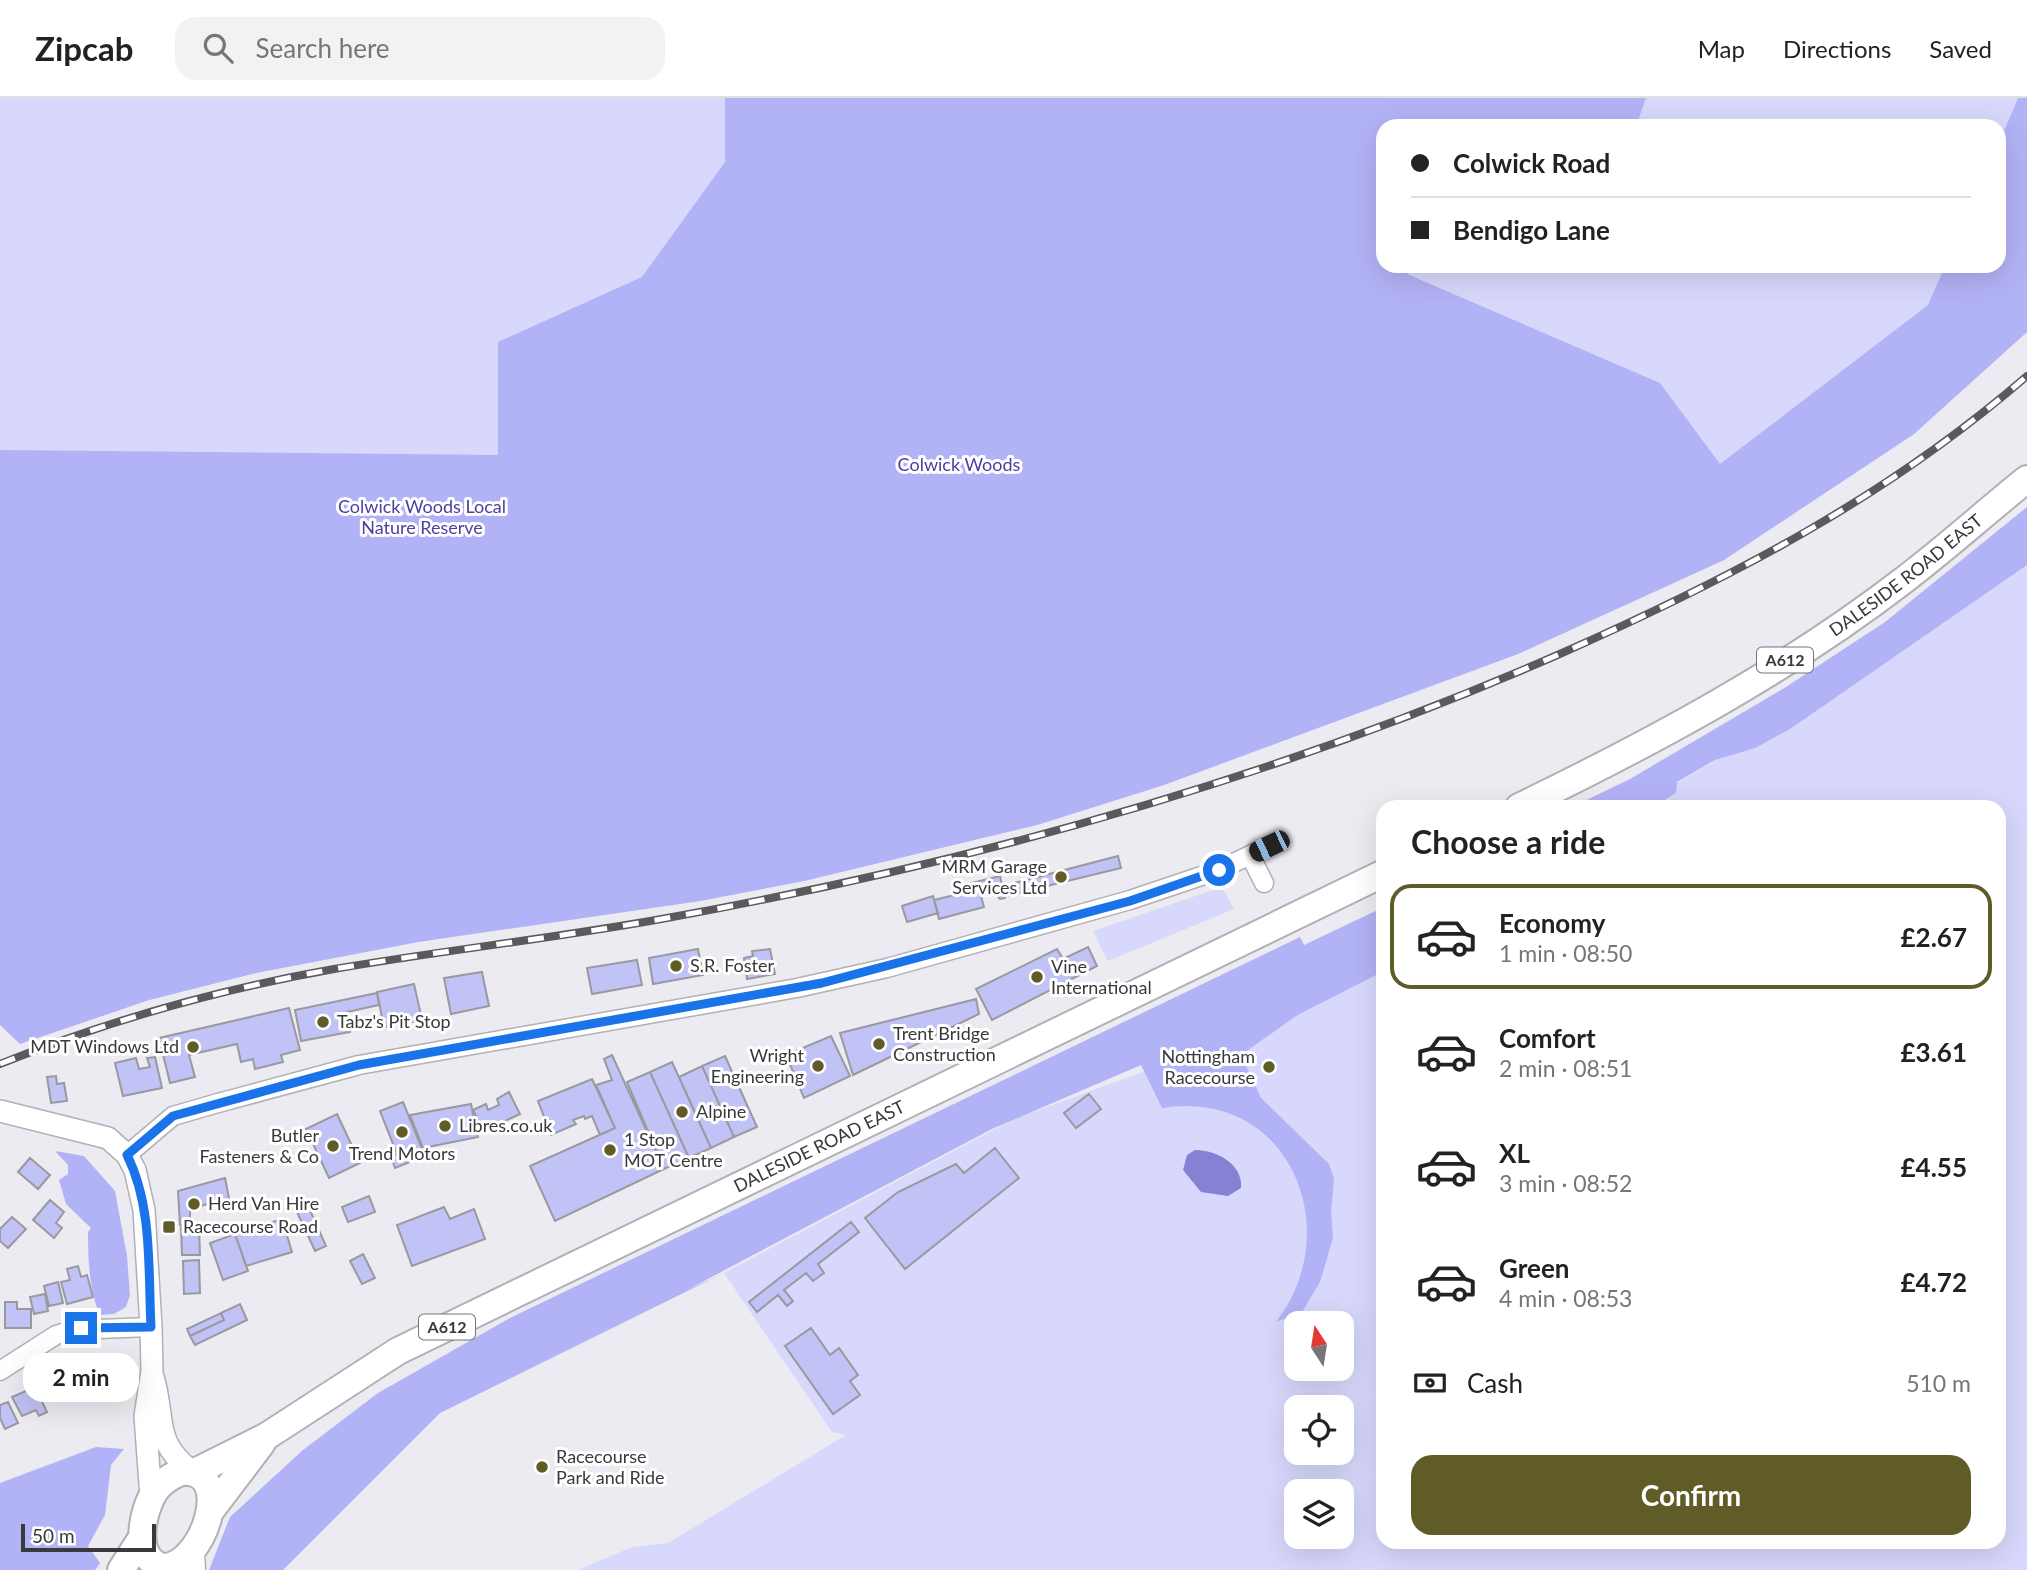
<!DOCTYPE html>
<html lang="en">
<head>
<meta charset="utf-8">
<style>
  body { margin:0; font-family:Lato,sans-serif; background:#f2f2f2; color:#222; height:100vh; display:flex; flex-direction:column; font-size:26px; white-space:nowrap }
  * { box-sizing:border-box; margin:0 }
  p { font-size:23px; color:#767676 }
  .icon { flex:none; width:38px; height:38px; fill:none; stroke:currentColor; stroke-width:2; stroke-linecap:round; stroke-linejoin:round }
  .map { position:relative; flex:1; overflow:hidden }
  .panel { position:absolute; left:1376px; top:702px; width:630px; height:749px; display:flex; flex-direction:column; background:#fff; border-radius:21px; box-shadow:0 7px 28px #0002 }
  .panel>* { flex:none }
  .guide { position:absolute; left:1376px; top:21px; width:630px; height:154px; border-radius:21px; box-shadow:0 7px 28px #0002; display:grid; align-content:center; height:154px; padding:0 35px; background:#fff }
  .needle { width:46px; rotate:348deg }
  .controls { position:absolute; left:1284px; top:1213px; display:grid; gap:14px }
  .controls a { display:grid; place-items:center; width:70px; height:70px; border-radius:14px; background:#fff; box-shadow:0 7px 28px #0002; font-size:35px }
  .scale { position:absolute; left:21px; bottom:18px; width:135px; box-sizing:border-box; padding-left:7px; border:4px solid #39393b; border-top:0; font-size:19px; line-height:24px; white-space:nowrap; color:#39393b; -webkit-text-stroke:5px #fff; paint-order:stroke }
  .end { position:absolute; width:32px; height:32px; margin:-16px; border:9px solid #1a73e8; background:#fff; box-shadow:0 0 0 4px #fff }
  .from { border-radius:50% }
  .bubble { position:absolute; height:49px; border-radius:21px; background:#fff; box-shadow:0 7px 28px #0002; font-size:23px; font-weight:700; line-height:49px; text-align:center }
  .car { position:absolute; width:21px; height:42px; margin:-21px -10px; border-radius:9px; box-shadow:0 0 5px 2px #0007; background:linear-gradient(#222 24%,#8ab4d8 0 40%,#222 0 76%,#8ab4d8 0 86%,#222 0) }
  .guide b { display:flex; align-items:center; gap:24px; height:66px; font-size:26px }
  .guide b+b { border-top:2px solid #e0e0e0 }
  .guide i { width:18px; height:18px; background:#222 }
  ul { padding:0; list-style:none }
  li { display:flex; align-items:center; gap:21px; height:105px; margin:0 14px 10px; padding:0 21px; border:4px solid transparent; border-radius:21px }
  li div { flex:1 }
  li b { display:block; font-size:26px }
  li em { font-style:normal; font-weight:700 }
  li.current { border-color:#605c28 }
  li>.icon { width:63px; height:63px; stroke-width:1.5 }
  h2 { padding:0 35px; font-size:32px; line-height:84px }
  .pay { display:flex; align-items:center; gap:18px; height:77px; padding:0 35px; font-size:26px }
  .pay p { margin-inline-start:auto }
  .primary-button { display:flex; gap:14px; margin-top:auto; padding:14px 35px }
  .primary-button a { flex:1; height:80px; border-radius:21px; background:#605c28; color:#fff; font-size:28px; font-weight:700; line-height:80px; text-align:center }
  header { display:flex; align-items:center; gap:42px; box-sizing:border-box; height:98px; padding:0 35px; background:#fff; border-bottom:2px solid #e0e0e0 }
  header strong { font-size:33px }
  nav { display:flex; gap:38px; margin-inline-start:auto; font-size:24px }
  .search { width:490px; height:63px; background:#f2f2f2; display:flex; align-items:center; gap:18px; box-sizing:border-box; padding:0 24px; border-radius:21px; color:#767676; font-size:26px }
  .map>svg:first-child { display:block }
  .green { fill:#d7d8fb; fill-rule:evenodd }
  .forest { fill:#b2b2f6 }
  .water { fill:#8582d4 }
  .building { fill:#c1c2f5; stroke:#99999f; stroke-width:2 }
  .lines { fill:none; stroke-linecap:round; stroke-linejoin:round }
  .minor-casing { stroke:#b0b0b6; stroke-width:21 }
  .tertiary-casing { stroke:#b0b0b6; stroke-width:24 }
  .primary-casing { stroke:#b0b0b6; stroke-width:30 }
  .minor { stroke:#fff; stroke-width:18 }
  .tertiary { stroke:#fff; stroke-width:21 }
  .primary { stroke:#fff; stroke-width:26 }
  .rail-casing { stroke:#5a5a5d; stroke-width:8 }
  .rail { stroke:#fff; stroke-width:5; stroke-dasharray:16; stroke-linecap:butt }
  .route { stroke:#1a73e8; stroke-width:9 }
  .poi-dot { fill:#605c28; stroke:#fff; stroke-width:2.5 }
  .labels { text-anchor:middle; stroke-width:6; stroke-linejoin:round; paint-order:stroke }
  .shield { fill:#fff; stroke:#747476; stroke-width:2 }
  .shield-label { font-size:16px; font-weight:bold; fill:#39393b }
  .park-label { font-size:18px; fill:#4b3fa0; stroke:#fff }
  .street-label { font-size:18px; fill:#39393b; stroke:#fff }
  .poi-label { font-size:18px; fill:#39393b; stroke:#fff; text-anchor:start }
</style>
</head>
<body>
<header>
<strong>Zipcab</strong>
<div class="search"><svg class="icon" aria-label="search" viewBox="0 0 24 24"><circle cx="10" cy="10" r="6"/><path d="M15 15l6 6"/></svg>Search here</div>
<nav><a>Map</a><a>Directions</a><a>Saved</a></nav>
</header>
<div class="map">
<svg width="2027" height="1472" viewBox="0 0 2027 1472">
  <rect width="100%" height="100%" fill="#ebebf1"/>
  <path class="green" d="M 0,0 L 2027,0 L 2027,234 L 1914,336 L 1724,462 L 1518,556 L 1164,687 L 1037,727 L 804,783 L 700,803 L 418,844 L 256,875 L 149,902 L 20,946 L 0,927 ZM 1382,28 L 1998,28 L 1998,168 L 1382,168 Z
    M 2027,467 L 2027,1472 L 578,1472 L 632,1449 L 668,1445 L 846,1337 L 832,1334 L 724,1175 L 1014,1021 L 1296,918 L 1382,874 L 1382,1444 L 1998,1444 L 1998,709 L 1654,709 L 1674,697 L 1677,685 L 1890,561 ZM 1297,1225 L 1342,1225 L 1342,1270 L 1297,1270 ZM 1297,1309 L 1342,1309 L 1342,1354 L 1297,1354 ZM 1297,1393 L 1342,1393 L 1342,1438 L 1297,1438 Z
    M 1222,789 L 1234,811 L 1108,863 L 1093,833 Z"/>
  <path class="forest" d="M 725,0 L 1646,0 L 1636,28 L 1382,28 L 1382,168 L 1421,168 L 1407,176 L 1660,285 L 1720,366 L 1928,207 L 1945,168 L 1998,168 L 1999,45 L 2018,0 L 2027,0 L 2027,234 L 1914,336 L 1724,462 L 1518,556 L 1164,687 L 1037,727 L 804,783 L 700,803 L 418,844 L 256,875 L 149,902 L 20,946 L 0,927 L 0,352 L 498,357 L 498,244 L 642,179 L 725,64 Z
    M 2027,409 L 2027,467 L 1790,631 L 1755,650 L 1715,662 L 1677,684 L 1676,695 L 1654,709 L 1572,709 L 1630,681 L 1786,589 L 1885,524 Z
    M 1382,810 L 1382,874 L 1296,918 L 1241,957 L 1261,1000 L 1329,1066 L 1334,1081 L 1331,1114 L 1333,1140 L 1320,1184 L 1302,1214 L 1276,1224 C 1348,1131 1288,989 1162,1010 L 1141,967 L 992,1031 L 685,1193 L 724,1175 L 440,1315 L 283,1472 L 209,1472 L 230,1419 L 303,1352 L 378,1295 L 510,1220 L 1300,839 L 1304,847 Z
    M 55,1053 L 84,1058 L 115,1093 L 127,1158 L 130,1197 L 126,1209 L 114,1216 L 100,1217 C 89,1193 88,1160 88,1134 L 91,1130 L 66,1106 L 59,1082 L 68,1076 L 68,1067 Z
    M 96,1349 L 124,1351 L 111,1367 L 105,1417 L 88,1448 L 100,1465 L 95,1472 L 0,1472 L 0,1385 Z"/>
  <path class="water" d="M 1195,1052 C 1218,1052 1243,1067 1241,1090 L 1228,1098 L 1201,1094 L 1183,1072 L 1187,1057 Z"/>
  <path class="building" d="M 1118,758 L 1121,770 L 1006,798 L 1003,788 Z
    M 1000,778 L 1005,800 L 1000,801 L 988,787 L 969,792 L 968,786 Z
    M 979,791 L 984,809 L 939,821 L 934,802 Z
    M 933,798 L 938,815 L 907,824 L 902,808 Z
    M 1088,849 L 1097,868 L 992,922 L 976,891 L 1057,851 L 1063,861 Z
    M 698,851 L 703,877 L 653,886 L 649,860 Z
    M 770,851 L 775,876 L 747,881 L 744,860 L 753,858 L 752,853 Z
    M 637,862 L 642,887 L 592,896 L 587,870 Z
    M 482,874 L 489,908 L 451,916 L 444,880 Z
    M 414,886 L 422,922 L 384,929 L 377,894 Z
    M 377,895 L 379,907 L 347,914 L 350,934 L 301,943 L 295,912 Z
    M 976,901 L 979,916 L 853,977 L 840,935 Z
    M 289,910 L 300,952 L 281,957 L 283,964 L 255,971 L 253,961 L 241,964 L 237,946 L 189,957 L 195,979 L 170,985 L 159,940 Z
    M 831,938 L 850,978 L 804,1000 L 786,957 Z
    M 612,957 L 664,1071 L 555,1123 L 530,1068 L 615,1030 L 596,987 L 612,982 L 604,961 Z
    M 725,958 L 757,1029 L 734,1039 L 702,968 Z
    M 155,959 L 162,990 L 123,998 L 115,965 L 136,960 L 139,971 L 150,969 L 147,960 Z
    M 672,964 L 711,1050 L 689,1060 L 650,974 Z
    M 702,968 L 734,1039 L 711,1050 L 679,979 Z
    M 650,974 L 689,1060 L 664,1071 L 627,984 Z
    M 56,978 L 57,986 L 64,985 L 67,1003 L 51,1005 L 47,979 Z
    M 592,981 L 615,1030 L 600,1037 L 592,1018 L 585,1021 L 584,1018 L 573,1022 L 576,1026 L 551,1037 L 538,1003 Z
    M 509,994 L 520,1016 L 484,1033 L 473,1012 L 486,1006 L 488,1012 L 499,1007 L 497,1001 Z
    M 1089,996 L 1101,1011 L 1076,1030 L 1064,1015 Z
    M 403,1004 L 425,1058 L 395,1070 L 391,1059 L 397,1056 L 380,1013 Z
    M 471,1006 L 478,1039 L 423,1050 L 410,1017 Z
    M 337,1016 L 360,1065 L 329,1080 L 306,1031 Z
    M 995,1050 L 1019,1080 L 905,1171 L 865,1120 L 898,1094 L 956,1066 L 964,1075 Z
    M 30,1060 L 50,1077 L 38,1091 L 18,1074 Z
    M 225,1080 L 229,1100 L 190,1111 L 190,1126 L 180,1127 L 178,1093 Z
    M 369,1098 L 375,1114 L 348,1124 L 342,1109 Z
    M 50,1102 L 64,1114 L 56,1125 L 62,1130 L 54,1140 L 33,1122 Z
    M 444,1109 L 450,1121 L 474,1111 L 485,1141 L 412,1168 L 397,1127 Z
    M 309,1110 L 326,1148 L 315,1153 L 297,1114 Z
    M 12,1119 L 26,1131 L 8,1150 L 0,1143 L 0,1131 Z
    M 282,1121 L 292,1154 L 246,1168 L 235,1136 Z
    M 851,1124 L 859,1134 L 818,1166 L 824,1175 L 813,1183 L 806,1175 L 784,1192 L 793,1203 L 787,1208 L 778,1197 L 757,1214 L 749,1204 Z
    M 181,1129 L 199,1129 L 200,1157 L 182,1157 Z
    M 235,1136 L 248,1173 L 223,1182 L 210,1145 Z
    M 363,1156 L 375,1180 L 362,1186 L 350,1163 Z
    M 199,1162 L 200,1195 L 184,1196 L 183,1163 Z
    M 78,1168 L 81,1179 L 87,1177 L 93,1199 L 67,1206 L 61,1184 L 70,1182 L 67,1171 Z
    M 58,1184 L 63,1205 L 49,1208 L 44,1188 Z
    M 45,1196 L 48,1213 L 34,1216 L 30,1199 Z
    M 5,1204 L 17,1204 L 17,1211 L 31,1211 L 31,1230 L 5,1230 Z
    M 240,1206 L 247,1222 L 195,1247 L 190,1238 L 224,1222 L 221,1215 Z
    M 221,1215 L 224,1222 L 190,1238 L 187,1231 Z
    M 811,1230 L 830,1257 L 839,1250 L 858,1277 L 850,1283 L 860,1297 L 833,1316 L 785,1248 Z
    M 84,1265 L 90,1268 L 92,1266 L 108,1279 L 104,1284 L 108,1288 L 95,1302 L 88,1297 L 86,1300 L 78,1298 L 81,1289 L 70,1284 Z
    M 35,1289 L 47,1314 L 39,1318 L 36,1312 L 22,1318 L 12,1299 Z
    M 8,1304 L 18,1325 L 5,1331 L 0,1320 L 0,1307 Z"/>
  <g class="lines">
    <defs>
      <path id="minor" d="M 1250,757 L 1264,785
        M 127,1057 L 173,1018 L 218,1005 L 359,967 L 797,890 L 887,870 L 1130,802 L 1219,772 L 1269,748
        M 0,1273 L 56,1237 L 72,1232 L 151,1229
        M 195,1453 L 196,1472"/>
      <path id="tertiary" d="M 0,1013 L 108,1040 L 127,1057 L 135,1072 L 144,1112 L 151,1229 L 152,1273 L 145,1318 L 151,1400
        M 153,1279 C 166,1322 152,1342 191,1373"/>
      <g id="primary">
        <path id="s1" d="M 1519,709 C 1653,644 1786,573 1904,482 C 1946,450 1986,414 2027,381"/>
        <path d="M 181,1374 C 238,1369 202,1472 162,1469 C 132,1460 142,1413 155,1393 C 162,1383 171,1378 181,1374 Z"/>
        <path id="s2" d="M 195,1374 L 267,1338 L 398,1253 L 1382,776"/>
        <path d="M 212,1411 L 262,1345"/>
        <path d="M 121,1472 L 141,1441"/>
      </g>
    </defs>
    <use href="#minor" class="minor-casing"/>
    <use href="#tertiary" class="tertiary-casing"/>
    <use href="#primary" class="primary-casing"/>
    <use href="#minor" class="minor"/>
    <use href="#tertiary" class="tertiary"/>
    <use href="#primary" class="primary"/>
    <defs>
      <path id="rail" d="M 0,966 C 107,923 221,891 334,871 C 445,852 557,840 667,820 C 973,765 1277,680 1562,555 C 1731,480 1886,400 2027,278"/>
    </defs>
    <use href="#rail" class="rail-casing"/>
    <use href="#rail" class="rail"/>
  </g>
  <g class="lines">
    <path class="route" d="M 81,1230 L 151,1229 C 148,1173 153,1109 127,1057 L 173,1018 L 359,967 L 822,885 L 1130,803 L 1219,772"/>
  </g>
  <g class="poi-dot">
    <circle cx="1061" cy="779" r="7"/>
    <circle cx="676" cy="868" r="7"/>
    <circle cx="1037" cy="879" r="7"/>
    <circle cx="323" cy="924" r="7"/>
    <circle cx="879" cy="946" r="7"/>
    <circle cx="193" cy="949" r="7"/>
    <circle cx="818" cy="968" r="7"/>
    <circle cx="1269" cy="969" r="7"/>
    <circle cx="682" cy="1014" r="7"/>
    <circle cx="445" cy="1028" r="7"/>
    <circle cx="402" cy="1034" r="7"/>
    <circle cx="333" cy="1048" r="7"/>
    <circle cx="610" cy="1052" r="7"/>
    <circle cx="194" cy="1106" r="7"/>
    <rect x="162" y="1122" width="14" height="14" rx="3.5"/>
    <circle cx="542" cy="1369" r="7"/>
  </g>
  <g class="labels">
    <g class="shield">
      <rect x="1757" y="549.5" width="56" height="25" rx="5"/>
      <rect x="419" y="1216.5" width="56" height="25" rx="5"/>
    </g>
    <g class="shield-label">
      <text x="1785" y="568">A612</text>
      <text x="447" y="1235">A612</text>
    </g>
    <g class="park-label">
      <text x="959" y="373">Colwick Woods</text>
      <text x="422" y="415">Colwick Woods Local<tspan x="422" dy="21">Nature Reserve</tspan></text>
    </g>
    <g class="street-label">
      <text dy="6" stroke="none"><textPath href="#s1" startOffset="452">DALESIDE ROAD EAST</textPath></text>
      <text dy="6" stroke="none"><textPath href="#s2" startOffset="705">DALESIDE ROAD EAST</textPath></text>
    </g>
    <g class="poi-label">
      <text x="1047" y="775" text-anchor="end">MRM Garage<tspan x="1047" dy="21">Services Ltd</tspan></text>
      <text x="690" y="874">S.R. Foster</text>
      <text x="1051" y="875">Vine<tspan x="1051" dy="21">International</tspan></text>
      <text x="337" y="930">Tabz's Pit Stop</text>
      <text x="893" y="942">Trent Bridge<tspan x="893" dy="21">Construction</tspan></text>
      <text x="179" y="955" text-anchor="end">MDT Windows Ltd</text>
      <text x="804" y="964" text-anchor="end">Wright<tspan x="804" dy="21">Engineering</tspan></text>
      <text x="1255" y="965" text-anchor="end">Nottingham<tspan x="1255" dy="21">Racecourse</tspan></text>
      <text x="696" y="1020">Alpine</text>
      <text x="459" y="1034">Libres.co.uk</text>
      <text x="319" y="1044" text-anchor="end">Butler<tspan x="319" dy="21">Fasteners &amp; Co</tspan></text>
      <text x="624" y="1048">1 Stop<tspan x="624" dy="21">MOT Centre</tspan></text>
      <text x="402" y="1062" text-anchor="middle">Trend Motors</text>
      <text x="208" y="1112">Herd Van Hire</text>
      <text x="183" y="1135">Racecourse Road</text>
      <text x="556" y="1365">Racecourse<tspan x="556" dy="21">Park and Ride</tspan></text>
    </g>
  </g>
</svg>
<div class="controls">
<a><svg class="needle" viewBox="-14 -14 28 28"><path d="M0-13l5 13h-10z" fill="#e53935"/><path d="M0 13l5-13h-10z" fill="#767676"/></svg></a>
<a><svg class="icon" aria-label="locate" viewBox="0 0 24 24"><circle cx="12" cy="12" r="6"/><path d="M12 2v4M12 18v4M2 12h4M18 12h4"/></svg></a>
<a><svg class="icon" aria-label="layers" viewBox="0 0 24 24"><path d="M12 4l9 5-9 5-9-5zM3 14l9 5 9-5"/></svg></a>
</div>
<div class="scale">50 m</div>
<i class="end from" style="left:1219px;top:772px"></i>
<i class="end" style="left:81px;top:1230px"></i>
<div class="bubble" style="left:23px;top:1255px;width:116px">2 min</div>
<i class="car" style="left:1269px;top:748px;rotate:244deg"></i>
<div class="guide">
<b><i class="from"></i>Colwick Road</b>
<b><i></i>Bendigo Lane</b>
</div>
<section class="panel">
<h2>Choose a ride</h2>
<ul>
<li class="current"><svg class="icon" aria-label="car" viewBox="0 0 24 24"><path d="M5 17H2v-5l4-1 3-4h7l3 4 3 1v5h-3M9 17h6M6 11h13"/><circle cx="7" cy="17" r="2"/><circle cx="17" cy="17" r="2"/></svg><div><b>Economy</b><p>1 min · 08:50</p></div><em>£2.67</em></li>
<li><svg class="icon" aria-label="car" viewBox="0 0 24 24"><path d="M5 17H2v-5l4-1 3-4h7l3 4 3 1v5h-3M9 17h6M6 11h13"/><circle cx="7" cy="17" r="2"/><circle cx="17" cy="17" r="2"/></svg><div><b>Comfort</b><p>2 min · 08:51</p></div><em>£3.61</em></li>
<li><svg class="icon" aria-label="car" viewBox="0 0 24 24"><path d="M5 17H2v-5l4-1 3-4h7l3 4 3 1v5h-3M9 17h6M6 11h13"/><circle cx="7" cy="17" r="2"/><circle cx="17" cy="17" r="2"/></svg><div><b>XL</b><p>3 min · 08:52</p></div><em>£4.55</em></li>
<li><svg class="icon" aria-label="car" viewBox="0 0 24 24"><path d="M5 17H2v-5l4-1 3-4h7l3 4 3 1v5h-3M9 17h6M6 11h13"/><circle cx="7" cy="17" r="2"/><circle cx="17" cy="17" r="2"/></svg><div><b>Green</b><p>4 min · 08:53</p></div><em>£4.72</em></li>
</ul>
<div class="pay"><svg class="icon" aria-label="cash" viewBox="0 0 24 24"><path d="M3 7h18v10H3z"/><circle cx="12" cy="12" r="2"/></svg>Cash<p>510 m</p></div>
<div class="primary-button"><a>Confirm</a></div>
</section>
</div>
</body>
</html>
